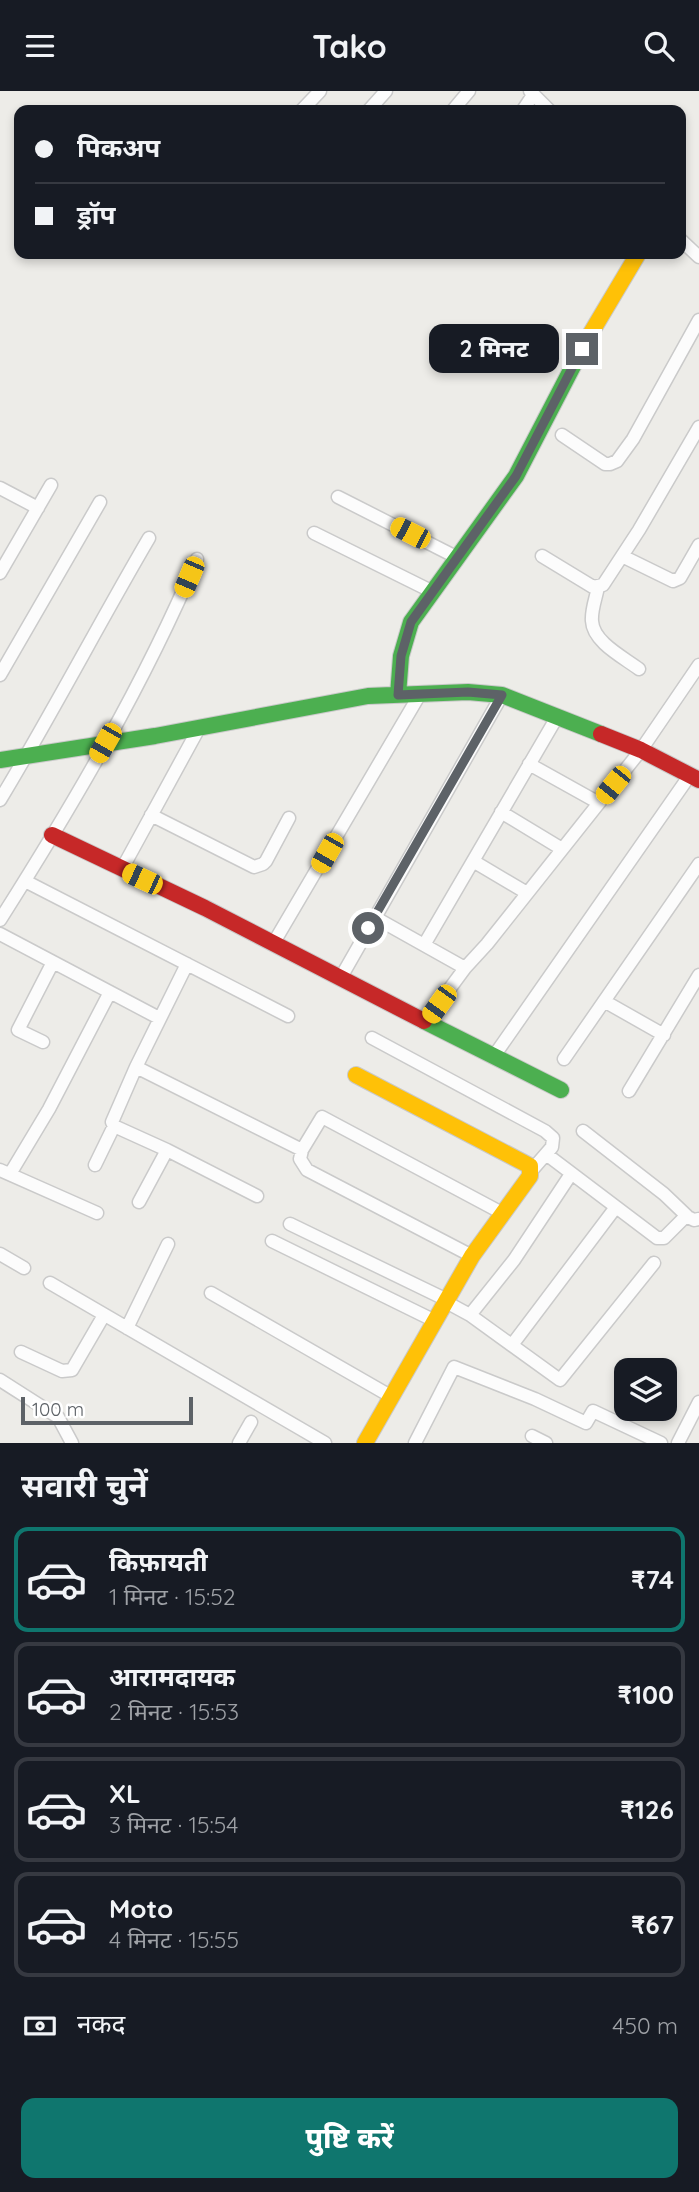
<!DOCTYPE html>
<html lang="hi">
<head>
<meta charset="utf-8">
<style>
  body { margin:0; font-family:Quicksand,"Noto Sans Devanagari",sans-serif; background:#242831; color:#f1f3f6; height:100vh; display:flex; flex-direction:column; font-size:26px; white-space:nowrap }
  * { box-sizing:border-box; margin:0 }
  p { font-size:23px; color:#9ea1a6 }
  .icon { flex:none; width:38px; height:38px; fill:none; stroke:currentColor; stroke-width:2; stroke-linecap:round; stroke-linejoin:round }
  .map { position:relative; height:1352px; overflow:hidden }
  .sheet { display:flex; flex-direction:column; background:#171b24; flex:1 }
  .sheet>* { flex:none }
  .hud { position:absolute; left:14px; top:14px; width:672px; height:154px; border-radius:14px; box-shadow:0 4px 10px #0003; display:grid; align-content:center; height:154px; padding:0 21px; background:#171b24 }
  .fabs { position:absolute; left:614px; top:1267px; display:grid; gap:14px }
  .fabs a { display:grid; place-items:center; width:63px; height:63px; border-radius:14px; background:#171b24; box-shadow:0 4px 10px #0003; font-size:35px }
  .scale { position:absolute; left:21px; bottom:18px; width:172px; box-sizing:border-box; padding-left:7px; border:4px solid #5d6267; border-top:0; font-size:19px; line-height:24px; white-space:nowrap; color:#5d6267; -webkit-text-stroke:5px #fff; paint-order:stroke }
  .end { position:absolute; width:32px; height:32px; margin:-16px; border:9px solid #5d6267; background:#fff; box-shadow:0 0 0 4px #fff }
  .from { border-radius:50% }
  .bubble { position:absolute; height:49px; border-radius:14px; background:#171b24; box-shadow:0 4px 10px #0003; font-size:23px; font-weight:800; line-height:49px; text-align:center }
  .car { position:absolute; width:21px; height:42px; margin:-21px -10px; border-radius:9px; box-shadow:0 0 5px 2px #0007; background:linear-gradient(#f5c518 24%,#345 0 40%,#f5c518 0 76%,#345 0 86%,#f5c518 0) }
  .hud b { display:flex; align-items:center; gap:24px; height:66px; font-size:26px }
  .hud b+b { border-top:2px solid #363941 }
  .hud i { width:18px; height:18px; background:#f1f3f6 }
  ul { padding:0; list-style:none }
  li { display:flex; align-items:center; gap:21px; height:105px; margin:0 14px 10px; padding:0 7px; border:4px solid #363941; border-radius:14px }
  li div { flex:1 }
  li b { display:block; font-size:26px }
  li em { font-style:normal; font-weight:800 }
  li.current { border-color:#0f766e }
  li>.icon { width:63px; height:63px; stroke-width:1.5 }
  h2 { padding:0 21px; font-size:32px; line-height:84px }
  .pay { display:flex; align-items:center; gap:18px; height:77px; padding:0 21px; font-size:26px }
  .pay p { margin-inline-start:auto }
  .cta { display:flex; gap:14px; margin-top:auto; padding:14px 21px }
  .cta a { flex:1; height:80px; border-radius:14px; background:#0f766e; color:#fff; font-size:28px; font-weight:800; line-height:80px; text-align:center }
  header { display:flex; justify-content:space-between; align-items:center; height:91px; padding:0 21px; background:#171b24; font-size:32px; font-weight:800 }
  .map>svg:first-child { display:block }
  .lines { fill:none; stroke-linecap:round; stroke-linejoin:round }
  .street-casing { stroke:#cacaca; stroke-width:15 }
  .fast-casing { stroke:#c9c9c9; stroke-width:18 }
  .slow-casing { stroke:#c9c9c9; stroke-width:18 }
  .jam-casing { stroke:#c9c9c9; stroke-width:18 }
  .street { stroke:#fcfcfc; stroke-width:12 }
  .fast { stroke:#4caf50; stroke-width:16 }
  .slow { stroke:#ffc107; stroke-width:16 }
  .jam { stroke:#c62828; stroke-width:16 }
  .route { stroke:#5d6267; stroke-width:9 }
</style>
</head>
<body>
<header><svg class="icon" aria-label="menu" viewBox="0 0 24 24"><path d="M4 6h16M4 12h16M4 18h16"/></svg>Tako<svg class="icon" aria-label="search" viewBox="0 0 24 24"><circle cx="10" cy="10" r="6"/><path d="M15 15l6 6"/></svg></header>
<div class="map">
<svg width="699" height="1352" viewBox="0 0 699 1352">
  <rect width="100%" height="100%" fill="#edece8"/>
  <g class="lines">
    <defs>
      <path id="street" d="M 530,0 L 549,19
        M 302,19 L 320,0
        M 369,19 L 386,0
        M 453,19 L 469,0
        M 523,19 L 533,4
        M 681,149 L 699,166
        M 562,344 L 605,373 L 610,373 L 617,370 L 633,348 L 699,229
        M 0,397 L 38,417
        M 338,406 L 458,467
        M 314,442 L 433,501
        M 542,465 L 593,496 L 603,494 L 639,439 L 699,336
        M 622,465 L 673,490 L 680,487 L 699,454
        M 0,482 L 51,394
        M 598,496 C 596,507 591,519 592,530 C 593,551 623,566 639,578
        M 0,584 L 100,411
        M 529,673 L 599,712
        M 0,709 C 52,623 98,534 149,447
        M 501,721 L 562,758
        M 151,724 L 254,776 L 263,773 L 266,770 L 289,727
        M 473,770 L 527,802
        M 122,778 L 199,637
        M 25,790 L 288,925
        M 374,826 L 465,877
        M 0,829 C 73,714 144,593 197,468
        M 0,843 L 159,927
        M 273,853 L 420,603
        M 424,854 L 557,626
        M 187,873 L 136,976 L 112,1031 L 114,1035 L 167,1059 L 257,1105
        M 340,888 L 502,604
        M 604,910 L 664,944
        M 425,931 L 465,877 L 487,853 L 641,659 L 699,574
        M 372,947 L 545,1040 L 553,1047 L 552,1056 L 532,1079
        M 43,951 L 18,939 L 53,871
        M 494,965 L 690,684
        M 564,968 L 699,773
        M 136,976 L 302,1059 L 322,1026 L 502,1122
        M 629,1000 L 699,884
        M 583,1040 L 664,1103 L 687,1125
        M 302,1059 L 300,1068 L 307,1079 L 472,1165
        M 546,1063 L 657,1147 L 664,1147 L 686,1125 L 694,1129 L 699,1128
        M 95,1074 L 114,1035
        M 0,1079 L 97,1122
        M 10,1083 L 49,1018 L 110,901
        M 139,1111 L 167,1059
        M 290,1133 L 447,1209
        M 272,1150 L 435,1230
        M 0,1163 L 24,1177
        M 50,1192 L 325,1352
        M 211,1202 L 392,1306
        M 446,1211 L 470,1224 L 514,1169 L 571,1083
        M 470,1224 L 560,1289 L 654,1172
        M 127,1237 L 168,1153
        M 512,1254 L 616,1116
        M 21,1261 L 62,1280 L 72,1279 L 104,1224
        M 0,1289 L 58,1326 L 72,1352
        M 532,1345 L 546,1352
        M 239,1352 L 251,1331
        M 415,1352 L 454,1276 L 535,1308 L 586,1332 L 593,1320 L 661,1352
        M 678,1352 L 699,1311"/>
      <path id="fast" d="M 398,604 L 401,565 L 411,531 L 516,385 L 585,252
        M 0,669 L 155,645 L 368,605 L 468,601 L 502,604 L 601,643
        M 424,930 L 561,999"/>
      <path id="slow" d="M 585,252 L 638,163
        M 356,984 L 530,1075 L 530,1085 L 472,1165 L 365,1352"/>
      <path id="jam" d="M 601,643 L 641,659 L 699,689
        M 52,744 L 205,817 L 424,930"/>
    </defs>
    <use href="#street" class="street-casing"/>
    <use href="#fast" class="fast-casing"/>
    <use href="#slow" class="slow-casing"/>
    <use href="#jam" class="jam-casing"/>
    <use href="#street" class="street"/>
    <use href="#fast" class="fast"/>
    <use href="#slow" class="slow"/>
    <use href="#jam" class="jam"/>
  </g>
  <g class="lines">
    <path class="route" d="M 368,837 L 502,604 L 468,601 L 398,604 L 401,565 L 411,531 L 516,385 L 582,258"/>
  </g>
</svg>
<div class="fabs">
<a><svg class="icon" aria-label="layers" viewBox="0 0 24 24"><path d="M12 4l9 5-9 5-9-5zM3 14l9 5 9-5"/></svg></a>
</div>
<div class="scale">100 m</div>
<i class="end from" style="left:368px;top:837px"></i>
<i class="end" style="left:582px;top:258px"></i>
<div class="bubble" style="left:429px;top:233px;width:130px">2 मिनट</div>
<i class="car" style="left:410px;top:442px;rotate:297deg"></i>
<i class="car" style="left:189px;top:486px;rotate:203deg"></i>
<i class="car" style="left:105px;top:652px;rotate:210deg"></i>
<i class="car" style="left:613px;top:694px;rotate:219deg"></i>
<i class="car" style="left:327px;top:762px;rotate:210deg"></i>
<i class="car" style="left:142px;top:788px;rotate:295deg"></i>
<i class="car" style="left:439px;top:913px;rotate:216deg"></i>
<div class="hud">
<b><i class="from"></i>पिकअप</b>
<b><i></i>ड्रॉप</b>
</div>
</div>
<section class="sheet">
<h2>सवारी चुनें</h2>
<ul>
<li class="current"><svg class="icon" aria-label="car" viewBox="0 0 24 24"><path d="M5 17H2v-5l4-1 3-4h7l3 4 3 1v5h-3M9 17h6M6 11h13"/><circle cx="7" cy="17" r="2"/><circle cx="17" cy="17" r="2"/></svg><div><b>किफ़ायती</b><p>1 मिनट · 15:52</p></div><em>₹74</em></li>
<li><svg class="icon" aria-label="car" viewBox="0 0 24 24"><path d="M5 17H2v-5l4-1 3-4h7l3 4 3 1v5h-3M9 17h6M6 11h13"/><circle cx="7" cy="17" r="2"/><circle cx="17" cy="17" r="2"/></svg><div><b>आरामदायक</b><p>2 मिनट · 15:53</p></div><em>₹100</em></li>
<li><svg class="icon" aria-label="car" viewBox="0 0 24 24"><path d="M5 17H2v-5l4-1 3-4h7l3 4 3 1v5h-3M9 17h6M6 11h13"/><circle cx="7" cy="17" r="2"/><circle cx="17" cy="17" r="2"/></svg><div><b>XL</b><p>3 मिनट · 15:54</p></div><em>₹126</em></li>
<li><svg class="icon" aria-label="car" viewBox="0 0 24 24"><path d="M5 17H2v-5l4-1 3-4h7l3 4 3 1v5h-3M9 17h6M6 11h13"/><circle cx="7" cy="17" r="2"/><circle cx="17" cy="17" r="2"/></svg><div><b>Moto</b><p>4 मिनट · 15:55</p></div><em>₹67</em></li>
</ul>
<div class="pay"><svg class="icon" aria-label="cash" viewBox="0 0 24 24"><path d="M3 7h18v10H3z"/><circle cx="12" cy="12" r="2"/></svg>नकद<p>450 m</p></div>
<div class="cta"><a>पुष्टि करें</a></div>
</section>
</body>
</html>
